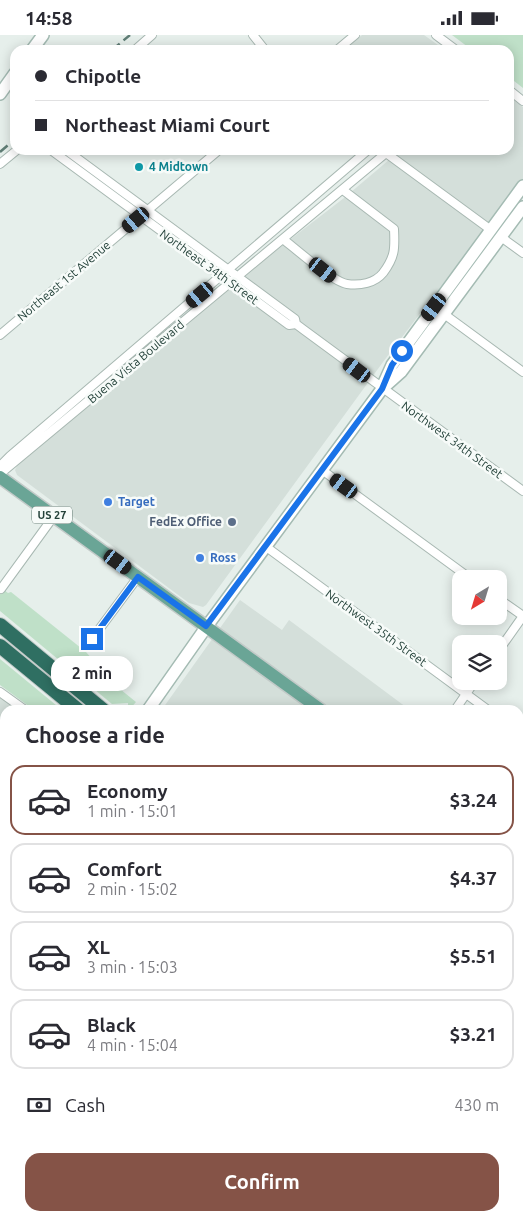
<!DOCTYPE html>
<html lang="en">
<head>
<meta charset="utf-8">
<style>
  body { margin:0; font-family:Ubuntu,sans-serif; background:#f2f2f3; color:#2b2b33; height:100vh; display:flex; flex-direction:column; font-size:19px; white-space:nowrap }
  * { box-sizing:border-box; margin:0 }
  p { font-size:16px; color:#7c7c81 }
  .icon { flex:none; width:28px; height:28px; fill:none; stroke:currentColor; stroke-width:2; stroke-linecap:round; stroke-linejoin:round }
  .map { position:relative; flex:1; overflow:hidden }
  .side { position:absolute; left:0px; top:670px; width:524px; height:516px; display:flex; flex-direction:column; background:#fff; border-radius:15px 15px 0 0; box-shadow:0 2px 12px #0003 }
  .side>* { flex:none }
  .guide { position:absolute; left:10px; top:10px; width:504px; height:110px; border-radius:15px; box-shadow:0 2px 12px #0003; display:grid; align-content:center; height:110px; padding:0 25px; background:#fff }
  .needle { width:32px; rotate:218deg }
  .controls { position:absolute; left:452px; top:535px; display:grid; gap:10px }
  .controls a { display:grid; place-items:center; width:55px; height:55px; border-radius:10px; background:#fff; box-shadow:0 2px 12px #0003; font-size:25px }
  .end { position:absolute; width:22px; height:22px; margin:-11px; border:6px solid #1a73e8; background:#fff; box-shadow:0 0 0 2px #fff }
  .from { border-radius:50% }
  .bubble { position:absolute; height:35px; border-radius:15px; background:#fff; box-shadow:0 2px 12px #0003; font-size:16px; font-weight:700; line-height:35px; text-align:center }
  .car { position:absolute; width:15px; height:30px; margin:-15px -8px; border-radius:6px; box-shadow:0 0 4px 1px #0007; background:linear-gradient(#222 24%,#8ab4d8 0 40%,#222 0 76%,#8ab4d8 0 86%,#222 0) }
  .guide b { display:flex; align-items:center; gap:18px; height:48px; font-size:19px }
  .guide b+b { border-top:1px solid #e1e1e2 }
  .guide i { width:12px; height:12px; background:#2b2b33 }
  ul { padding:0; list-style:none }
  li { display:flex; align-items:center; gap:15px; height:70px; margin:0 10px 8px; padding:0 15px; border:2px solid #e1e1e2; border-radius:15px }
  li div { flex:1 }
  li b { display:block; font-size:19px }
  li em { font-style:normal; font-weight:700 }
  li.on { border-color:#855347 }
  li>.icon { width:45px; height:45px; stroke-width:1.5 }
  h2 { padding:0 25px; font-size:22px; line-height:60px }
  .pay { display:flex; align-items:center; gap:12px; height:55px; padding:0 25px; font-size:19px }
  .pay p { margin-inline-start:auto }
  .action { display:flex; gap:10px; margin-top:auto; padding:10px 25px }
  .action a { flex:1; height:58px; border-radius:15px; background:#855347; color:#fff; font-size:20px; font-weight:700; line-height:58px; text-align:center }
  .status { display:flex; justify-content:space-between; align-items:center; height:35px; padding:0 25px; background:#fff; direction:ltr }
  .status svg { height:14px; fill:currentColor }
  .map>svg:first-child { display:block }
  .built { fill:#d4dfda }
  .green { fill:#bfe0c8 }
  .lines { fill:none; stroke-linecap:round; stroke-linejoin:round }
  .minor-casing { stroke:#a8b8b2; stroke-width:10 }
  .tertiary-casing { stroke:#a8b8b2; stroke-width:12 }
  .secondary-casing { stroke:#a4bbb3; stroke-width:14 }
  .primary-casing { stroke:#c2cac8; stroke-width:15 }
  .motorway-casing { stroke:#c2cac8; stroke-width:16 }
  .minor { stroke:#fff; stroke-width:8 }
  .tertiary { stroke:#fff; stroke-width:10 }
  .secondary { stroke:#fff; stroke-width:11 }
  .primary { stroke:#6aa596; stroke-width:12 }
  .motorway { stroke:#2f6f62; stroke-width:14 }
  .rail { stroke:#5f7d75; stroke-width:2.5; stroke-dasharray:10 5; stroke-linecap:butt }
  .route { stroke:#1a73e8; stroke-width:6 }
  .culture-dot { fill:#0f9aa8; stroke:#f7fbf9; stroke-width:2 }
  .shop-dot { fill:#3f7fe0; stroke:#f7fbf9; stroke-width:2 }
  .service-dot { fill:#5c6f8a; stroke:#f7fbf9; stroke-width:2 }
  .labels { text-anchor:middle; stroke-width:5; stroke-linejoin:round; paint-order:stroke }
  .shield { fill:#f7fbf9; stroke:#637a73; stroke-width:1 }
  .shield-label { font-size:11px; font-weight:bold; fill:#24423a }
  .culture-label { font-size:12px; font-weight:bold; fill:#0d838f; stroke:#f7fbf9; text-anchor:start }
  .street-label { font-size:12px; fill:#24423a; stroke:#f7fbf9 }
  .shop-label { font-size:12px; font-weight:bold; fill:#366cbe; stroke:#f7fbf9; text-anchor:start }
  .service-label { font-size:12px; font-weight:bold; fill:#4e5e75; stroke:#f7fbf9; text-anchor:end }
</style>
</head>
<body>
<div class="status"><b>14:58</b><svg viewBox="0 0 49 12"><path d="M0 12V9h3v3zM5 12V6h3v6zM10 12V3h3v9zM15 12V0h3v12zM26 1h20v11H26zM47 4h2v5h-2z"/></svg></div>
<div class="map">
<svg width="523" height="1186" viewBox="0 0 523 1186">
  <rect width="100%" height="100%" fill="#e6efeb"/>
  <path class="built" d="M 362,0 L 424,0 L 445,15 L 344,15 Z
    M 509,62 L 523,72 L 523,144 L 383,327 L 206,570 L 203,572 L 189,568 L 17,440 L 15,435 L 18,429 L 248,237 L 344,163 L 396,119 L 391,115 L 509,115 Z
    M 240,565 L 282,595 L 289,585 L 410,675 L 164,675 L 163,673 Z
    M 0,662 L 17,675 L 5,675 L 5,719 L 0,726 Z
    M 0,728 L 5,732 L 5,797 L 0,794 Z
    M 519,754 L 523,757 L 523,933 L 519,930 Z"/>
  <path class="green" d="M 452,0 L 523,0 L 523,53 L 509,42 L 509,15 L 472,15 Z
    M 0,552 L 8,558 L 11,557 L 86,617 L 115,650 L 136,667 L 129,675 L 128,675 L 128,668 L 112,669 L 0,576 Z
    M 0,624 L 62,675 L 34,675 L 0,650 Z"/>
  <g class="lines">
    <defs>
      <path id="minor" d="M 253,0 L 265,15
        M 436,0 L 456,15
        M 135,15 L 152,0
        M 337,15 L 355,0
        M 509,55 L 523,66
        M 51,115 L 289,290 L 296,289
        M 66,115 L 295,284 L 296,289 L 304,295 L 523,456
        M 382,115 L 491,195
        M 0,129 L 17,115
        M 501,202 L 523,218
        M 283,204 C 297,215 333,247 347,249 C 360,251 375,248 383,238 C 395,222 395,214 394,194 L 343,155
        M 444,279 L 523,337
        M 0,300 L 219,115
        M 0,435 L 3,428 L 10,421 L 368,115
        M 322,435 L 471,544
        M 0,439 L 386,118
        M 265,511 L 488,675
        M 1,554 L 54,481
        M 499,564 L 523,581 L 499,615
        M 89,608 L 138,542
        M 0,657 L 25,675
        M 455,675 L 475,646
        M 519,698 L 523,701
        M 0,732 L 5,725
        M 0,920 L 5,924
        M 519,939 L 523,942
        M 0,1044 L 5,1048
        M 519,1061 L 523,1065
        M 519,1177 L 523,1180
        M 188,1181 L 195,1186
        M 359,1181 L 365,1186
        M 79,1186 L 82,1181"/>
      <path id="tertiary" d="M 0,800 L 5,804
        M 519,991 L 523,985
        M 378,1186 L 381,1181"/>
      <path id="secondary" d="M 32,15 L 43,0
        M 0,59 L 15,38
        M 383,350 L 392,330 L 523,151
        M 148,675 L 207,591 L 382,354 L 401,337 L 523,172
        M 0,880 L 5,873"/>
      <path id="primary" d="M 0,442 L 321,675
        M 519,818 L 523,822"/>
      <path id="motorway" d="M 0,590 L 103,675
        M 0,611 L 78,675
        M 519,1008 L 523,1012
        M 519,1019 L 523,1023
        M 519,1039 L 523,1043"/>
    </defs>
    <use href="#minor" class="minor-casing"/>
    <use href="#tertiary" class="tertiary-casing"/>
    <use href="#secondary" class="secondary-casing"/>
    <use href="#primary" class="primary-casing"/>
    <use href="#motorway" class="motorway-casing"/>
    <use href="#minor" class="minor"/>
    <use href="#tertiary" class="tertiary"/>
    <use href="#secondary" class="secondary"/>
    <use href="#primary" class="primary"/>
    <use href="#motorway" class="motorway"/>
    <path class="rail" d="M 112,15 L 130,0
      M 0,117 L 15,104"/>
  </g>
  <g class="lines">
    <path class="route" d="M 92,604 L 138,542 L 206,591 L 382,354 L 392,330 L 402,316"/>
  </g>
  <circle class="culture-dot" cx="139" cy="132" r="5"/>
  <g class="shop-dot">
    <circle cx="108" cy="467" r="5"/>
    <circle cx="200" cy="523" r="5"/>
  </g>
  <circle class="service-dot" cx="232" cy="487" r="5"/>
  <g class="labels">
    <rect class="shield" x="32" y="471.5" width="40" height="17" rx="4"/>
    <g class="shield-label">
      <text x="52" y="484">US 27</text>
    </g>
    <g class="culture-label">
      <text x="149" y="136">4 Midtown</text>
    </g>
    <g class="street-label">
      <text transform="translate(209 232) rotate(36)" y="4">Northeast 34th Street</text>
      <text transform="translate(64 246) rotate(-40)" y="4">Northeast 1st Avenue</text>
      <text transform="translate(136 327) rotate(-40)" y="4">Buena Vista Boulevard</text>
      <text transform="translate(452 405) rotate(36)" y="4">Northwest 34th Street</text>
      <text transform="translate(376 593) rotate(36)" y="4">Northwest 35th Street</text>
    </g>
    <g class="shop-label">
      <text x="118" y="471">Target</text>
      <text x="210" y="527">Ross</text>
    </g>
    <g class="service-label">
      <text x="222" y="491">FedEx Office</text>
    </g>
  </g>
</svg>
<div class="controls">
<a><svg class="needle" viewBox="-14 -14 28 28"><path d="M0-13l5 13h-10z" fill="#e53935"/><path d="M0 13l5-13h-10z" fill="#7c7c81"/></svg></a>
<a><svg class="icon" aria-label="layers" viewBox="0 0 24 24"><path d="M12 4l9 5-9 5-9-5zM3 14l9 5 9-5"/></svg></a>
</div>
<i class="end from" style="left:402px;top:316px"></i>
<i class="end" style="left:92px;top:604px"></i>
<div class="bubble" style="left:51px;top:621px;width:82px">2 min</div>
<i class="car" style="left:136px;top:185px;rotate:230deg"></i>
<i class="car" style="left:323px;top:235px;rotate:128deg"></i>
<i class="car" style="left:200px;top:260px;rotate:230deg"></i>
<i class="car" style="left:434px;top:272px;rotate:217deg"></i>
<i class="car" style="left:357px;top:335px;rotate:307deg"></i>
<i class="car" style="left:344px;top:451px;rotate:306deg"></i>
<i class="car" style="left:118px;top:527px;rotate:126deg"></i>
<div class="guide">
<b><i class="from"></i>Chipotle</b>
<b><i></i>Northeast Miami Court</b>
</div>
<section class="side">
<h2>Choose a ride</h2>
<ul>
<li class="on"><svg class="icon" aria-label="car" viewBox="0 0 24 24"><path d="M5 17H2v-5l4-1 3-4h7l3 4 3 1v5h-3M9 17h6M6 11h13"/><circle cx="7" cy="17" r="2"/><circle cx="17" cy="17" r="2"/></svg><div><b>Economy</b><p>1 min · 15:01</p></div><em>$3.24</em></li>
<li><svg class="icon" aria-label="car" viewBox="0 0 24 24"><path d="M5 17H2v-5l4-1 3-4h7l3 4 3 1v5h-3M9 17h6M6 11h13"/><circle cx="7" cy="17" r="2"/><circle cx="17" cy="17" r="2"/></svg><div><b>Comfort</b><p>2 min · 15:02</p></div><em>$4.37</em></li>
<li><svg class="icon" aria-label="car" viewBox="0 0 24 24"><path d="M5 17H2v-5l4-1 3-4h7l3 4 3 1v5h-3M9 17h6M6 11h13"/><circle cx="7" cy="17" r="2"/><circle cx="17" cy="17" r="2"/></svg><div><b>XL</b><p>3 min · 15:03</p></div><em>$5.51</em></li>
<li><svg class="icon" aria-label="car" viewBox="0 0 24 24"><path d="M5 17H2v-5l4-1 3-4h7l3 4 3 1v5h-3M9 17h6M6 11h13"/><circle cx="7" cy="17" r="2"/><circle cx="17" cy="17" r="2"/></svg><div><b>Black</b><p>4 min · 15:04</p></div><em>$3.21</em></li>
</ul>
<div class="pay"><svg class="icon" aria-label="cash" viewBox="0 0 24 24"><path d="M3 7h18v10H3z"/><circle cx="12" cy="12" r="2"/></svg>Cash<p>430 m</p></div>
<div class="action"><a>Confirm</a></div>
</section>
</div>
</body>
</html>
